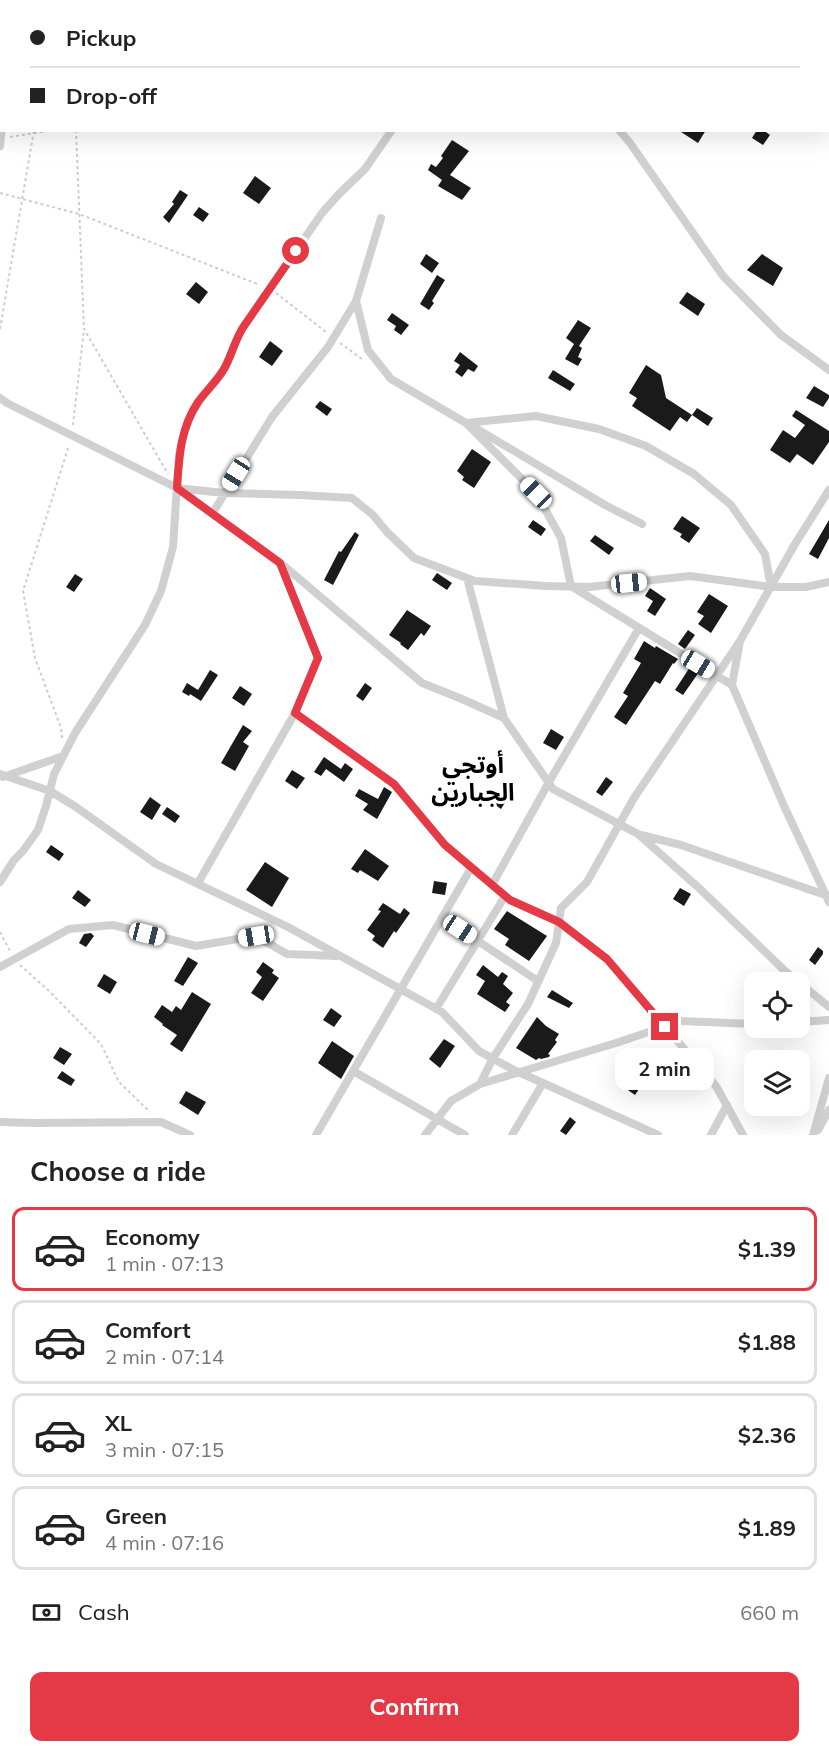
<!DOCTYPE html>
<html lang="en">
<head>
<meta charset="utf-8">
<style>
  body { margin:0; font-family:Mulish,"Noto Sans Arabic",sans-serif; background:#f6f6f6; color:#222; height:100vh; display:flex; flex-direction:column; font-size:22px; white-space:nowrap }
  * { box-sizing:border-box; margin:0 }
  p { font-size:20px; color:#767676 }
  .icon { flex:none; width:33px; height:33px; fill:none; stroke:currentColor; stroke-width:2; stroke-linecap:round; stroke-linejoin:round }
  .map { position:relative; height:1135px; overflow:hidden }
  .details { display:flex; flex-direction:column; background:#fff; flex:1 }
  .details>* { flex:none }
  .banner { position:absolute; left:0px; top:0px; width:830px; height:132px; box-shadow:0 6px 24px #0002; display:grid; align-content:center; height:132px; padding:0 30px; background:#fff }
  .fabs { position:absolute; left:744px; top:972px; display:grid; gap:12px }
  .fabs a { display:grid; place-items:center; width:66px; height:66px; border-radius:12px; background:#fff; box-shadow:0 6px 24px #0002; font-size:30px }
  .end { position:absolute; width:27px; height:27px; margin:-14px; border:8px solid #e63946; background:#fff; box-shadow:0 0 0 3px #fff }
  .from { border-radius:50% }
  .bubble { position:absolute; height:42px; border-radius:12px; background:#fff; box-shadow:0 6px 24px #0002; font-size:20px; font-weight:700; line-height:42px; text-align:center }
  .car { position:absolute; width:18px; height:36px; margin:-18px -9px; border-radius:8px; box-shadow:0 0 4px 2px #0007; background:linear-gradient(#fff 24%,#345 0 40%,#fff 0 76%,#345 0 86%,#fff 0) }
  .banner b { display:flex; align-items:center; gap:21px; height:57px; font-size:22px }
  .banner b+b { border-top:2px solid #e0e0e0 }
  .banner i { width:15px; height:15px; background:#222 }
  ul { padding:0; list-style:none }
  li { display:flex; align-items:center; gap:18px; height:84px; margin:0 12px 9px; padding:0 18px; border:3px solid #e0e0e0; border-radius:12px }
  li div { flex:1 }
  li b { display:block; font-size:22px }
  li em { font-style:normal; font-weight:700 }
  li.active { border-color:#e63946 }
  li>.icon { width:54px; height:54px; stroke-width:1.5 }
  h2 { padding:0 30px; font-size:27px; line-height:72px }
  .pay { display:flex; align-items:center; gap:15px; height:66px; padding:0 30px; font-size:22px }
  .pay p { margin-inline-start:auto }
  .primary-button { display:flex; gap:12px; margin-top:auto; padding:12px 30px }
  .primary-button a { flex:1; height:69px; border-radius:12px; background:#e63946; color:#fff; font-size:24px; font-weight:700; line-height:69px; text-align:center }
  .map>svg:first-child { display:block }
  .building { fill:#1a1a1a }
  .lines { fill:none; stroke-linecap:round; stroke-linejoin:round }
  .path { stroke:#cdcdcd; stroke-width:2; stroke-dasharray:3 3; stroke-linecap:butt }
  .minor { stroke:#d0d0d0; stroke-width:8 }
  .route { stroke:#e63946; stroke-width:8 }
  .labels { text-anchor:middle; stroke-width:6; stroke-linejoin:round; paint-order:stroke }
  .quarter-label { font-size:24px; font-weight:bold; fill:#000; stroke:#fff }
</style>
</head>
<body>
<div class="map">
<svg width="829" height="1135" viewBox="0 0 829 1135">
  <rect width="100%" height="100%" fill="#fff"/>
  <path class="building" d="M 678,130 L 706,130 L 698,143 Z
    M 757,130 L 763,130 L 770,135 L 763,145 L 752,138 Z
    M 452,140 L 469,151 L 450,175 L 471,188 L 462,200 L 438,186 L 442,180 L 428,170 L 431,164 L 436,167 L 443,158 L 441,156 Z
    M 255,176 L 271,188 L 259,204 L 243,193 Z
    M 180,190 L 188,195 L 169,223 L 163,217 L 174,204 L 172,202 Z
    M 199,207 L 209,214 L 203,222 L 193,215 Z
    M 426,254 L 439,263 L 432,273 L 420,264 Z
    M 762,254 L 783,268 L 773,286 L 747,270 Z
    M 437,275 L 445,280 L 432,301 L 434,303 L 429,310 L 420,304 Z
    M 196,282 L 208,292 L 199,304 L 186,294 Z
    M 687,292 L 705,304 L 698,316 L 679,303 Z
    M 392,313 L 409,325 L 401,335 L 394,330 L 396,326 L 387,320 Z
    M 578,320 L 591,328 L 579,346 L 582,348 L 578,357 L 582,359 L 578,366 L 565,359 L 574,344 L 566,338 Z
    M 270,341 L 283,351 L 272,366 L 259,357 Z
    M 460,352 L 478,366 L 474,372 L 468,369 L 462,377 L 455,372 L 460,365 L 454,361 Z
    M 646,365 L 661,375 L 666,398 L 692,415 L 687,422 L 680,417 L 670,431 L 632,406 L 637,398 L 629,393 Z
    M 553,370 L 575,384 L 570,391 L 548,378 Z
    M 814,386 L 829,395 L 829,398 L 823,407 L 806,398 Z
    M 320,401 L 332,409 L 327,416 L 315,407 Z
    M 697,408 L 713,418 L 708,426 L 692,415 Z
    M 796,410 L 829,431 L 829,442 L 813,465 L 797,454 L 790,463 L 770,450 L 783,430 L 795,438 L 805,425 L 792,416 Z
    M 472,449 L 491,462 L 474,488 L 462,480 L 464,477 L 457,471 Z
    M 682,516 L 700,528 L 689,543 L 680,537 L 682,534 L 673,529 Z
    M 533,520 L 546,529 L 541,536 L 528,527 Z
    M 829,520 L 829,538 L 818,559 L 809,554 Z
    M 355,532 L 359,535 L 333,585 L 324,580 L 339,551 L 341,552 Z
    M 595,535 L 614,548 L 609,555 L 590,541 Z
    M 437,573 L 452,583 L 447,590 L 432,580 Z
    M 75,574 L 83,579 L 74,592 L 66,587 Z
    M 650,588 L 666,599 L 655,616 L 647,611 L 653,601 L 645,596 Z
    M 709,594 L 728,606 L 711,633 L 698,624 L 704,616 L 697,612 Z
    M 407,610 L 431,626 L 424,636 L 421,633 L 408,650 L 400,644 L 401,643 L 389,635 Z
    M 688,630 L 695,635 L 685,649 L 678,644 Z
    M 644,641 L 655,648 L 656,646 L 678,659 L 674,664 L 673,663 L 660,684 L 655,681 L 626,725 L 614,717 L 628,696 L 623,693 L 641,663 L 634,659 Z
    M 690,667 L 699,672 L 683,695 L 675,690 Z
    M 210,670 L 218,675 L 201,701 L 190,694 L 189,696 L 182,692 L 187,683 L 198,690 Z
    M 365,683 L 372,688 L 363,701 L 356,696 Z
    M 240,686 L 252,694 L 244,706 L 232,698 Z
    M 243,725 L 252,731 L 243,742 L 249,746 L 235,771 L 221,763 Z
    M 551,729 L 564,737 L 556,750 L 543,743 Z
    M 324,757 L 341,769 L 345,763 L 353,769 L 344,782 L 326,769 L 321,776 L 314,772 Z
    M 292,770 L 305,778 L 297,789 L 285,781 Z
    M 606,777 L 613,782 L 602,796 L 596,792 Z
    M 505,786 L 513,790 L 501,809 L 494,804 Z
    M 384,787 L 392,792 L 377,819 L 363,810 L 368,804 L 355,796 L 359,789 L 378,799 Z
    M 150,797 L 161,805 L 152,820 L 140,812 Z
    M 167,807 L 180,816 L 175,823 L 162,814 Z
    M 51,845 L 64,854 L 59,861 L 46,852 Z
    M 365,849 L 389,866 L 378,881 L 360,870 L 358,873 L 351,869 Z
    M 265,862 L 289,878 L 272,907 L 246,890 Z
    M 434,881 L 447,883 L 445,895 L 432,893 Z
    M 680,888 L 691,894 L 684,906 L 673,899 Z
    M 78,890 L 91,900 L 85,907 L 72,898 Z
    M 383,903 L 400,914 L 404,908 L 410,913 L 396,933 L 394,931 L 383,948 L 372,940 L 375,936 L 367,930 L 381,911 L 378,910 Z
    M 507,911 L 547,936 L 529,961 L 505,945 L 509,939 L 494,929 Z
    M 91,933 L 94,936 L 86,947 L 79,943 L 84,934 Z
    M 818,947 L 823,951 L 823,954 L 815,965 L 809,960 Z
    M 188,957 L 198,963 L 183,986 L 174,981 Z
    M 263,962 L 274,970 L 272,973 L 279,978 L 263,1001 L 251,993 L 262,977 L 256,972 Z
    M 483,965 L 498,977 L 502,972 L 508,976 L 503,984 L 513,993 L 506,1002 L 510,1005 L 505,1012 L 477,994 L 485,981 L 476,975 Z
    M 104,974 L 117,982 L 110,994 L 97,986 Z
    M 552,990 L 573,1003 L 569,1008 L 547,997 Z
    M 192,992 L 211,1004 L 182,1052 L 170,1044 L 177,1035 L 162,1025 L 163,1024 L 154,1017 L 162,1005 L 172,1012 L 176,1006 L 181,1010 Z
    M 331,1008 L 342,1016 L 334,1027 L 323,1020 Z
    M 537,1017 L 546,1026 L 559,1034 L 555,1040 L 557,1042 L 548,1054 L 550,1055 L 549,1057 L 541,1059 L 539,1058 L 536,1060 L 516,1048 Z
    M 444,1039 L 455,1046 L 440,1068 L 429,1059 Z
    M 332,1041 L 354,1056 L 341,1079 L 318,1063 Z
    M 60,1047 L 72,1054 L 64,1065 L 53,1058 Z
    M 62,1071 L 75,1080 L 71,1086 L 57,1078 Z
    M 633,1076 L 643,1083 L 635,1095 L 625,1088 Z
    M 186,1091 L 206,1102 L 198,1115 L 179,1103 Z
    M 570,1117 L 576,1122 L 566,1135 L 560,1131 Z"/>
  <g class="lines">
    <path class="path" d="M 70,0 L 70,2
      M 66,2 L 67,0
      M 76,130 L 84,329 L 168,474
      M 10,137 L 54,130
      M 0,193 L 79,214 L 260,285
      M 276,293 L 326,332
      M 0,329 L 34,130
      M 340,343 L 362,359
      M 73,425 L 84,329
      M 62,738 L 61,728 L 35,658 L 23,591 L 69,445
      M 0,932 L 10,951
      M 20,965 L 47,989 L 101,1044 L 119,1082 L 150,1112"/>
    <path class="minor" d="M 114,0 L 119,2
      M 303,0 L 314,2
      M 745,0 L 747,2
      M 39,2 L 40,0
      M 271,2 L 282,0
      M 513,2 L 515,0
      M 568,2 L 568,0
      M 828,98 L 829,100
      M 619,130 L 630,143 L 723,276 L 781,335 L 829,370
      M 0,146 L 2,126
      M 381,218 L 356,301 L 368,350 L 391,379 L 466,423 L 536,416 L 599,429 L 646,446 L 694,474 L 731,505 L 765,554 L 771,587
      M 0,398 L 7,403 L 177,488 L 224,493 L 300,495 L 352,498 L 373,515 L 387,532 L 414,558 L 475,581 L 546,586 L 589,587 L 690,576 L 771,587 L 806,587 L 829,582
      M 466,423 L 536,493 L 561,538 L 571,586 L 732,685
      M 477,429 L 605,505 L 642,524
      M 177,488 L 283,565 L 422,683 L 462,699 L 504,718 L 553,789 L 638,834 L 699,888 L 784,970 L 799,982
      M 829,490 L 795,544 L 740,641 L 732,685 L 784,806 L 829,902
      M 212,514 L 272,417 L 328,347 L 356,301
      M 280,563 L 318,658 L 295,713
      M 467,578 L 504,718
      M 0,774 L 50,791 L 76,807 L 156,864 L 288,927 L 442,1012 L 479,1051 L 514,1070 L 658,1135
      M 3,777 L 63,756
      M 641,835 L 681,845 L 828,896
      M 0,882 L 14,860 L 23,851 L 38,830 L 46,806 L 54,774 L 75,733 L 145,625 L 161,591 L 173,547 L 179,455 C 183,433 190,412 204,395 C 211,386 219,378 224,369 C 232,355 235,339 244,326 L 322,213 L 339,194 L 365,169 L 392,130
      M 198,883 L 295,713 L 394,784 L 445,845 L 510,900 L 559,922 L 607,959 L 716,1086 L 743,1135
      M 492,885 L 549,782 L 639,628
      M 442,917 L 538,981
      M 0,967 L 69,929 L 113,925 L 196,946 L 256,936 L 287,954 L 336,956
      M 800,983 L 829,1007
      M 436,1009 L 505,896
      M 800,1022 L 829,1020
      M 353,1071 L 465,1135
      M 480,1084 L 493,1058 L 528,1004 L 556,943 L 561,908 L 587,882 L 634,798 L 740,641
      M 0,1122 L 33,1123 L 161,1122 L 190,1135
      M 818,1130 L 829,1110
      M 316,1135 L 471,868
      M 425,1135 L 451,1101 L 480,1084 L 616,1043 L 681,1021 L 754,1024
      M 512,1135 L 543,1083
      M 711,1135 L 727,1105
      M 813,1135 L 829,1078"/>
  </g>
  <g class="lines">
    <path class="route" d="M 296,251 L 244,326 C 235,339 232,355 224,369 C 217,381 206,391 198,402 C 180,429 179,458 177,488 L 280,563 L 318,658 L 295,713 L 394,784 L 445,845 L 510,900 L 559,922 L 607,959 L 665,1027"/>
  </g>
  <g class="labels">
    <g class="quarter-label">
      <text x="473" y="773">أوتجي<tspan x="473" dy="28">الجبارين</tspan></text>
    </g>
  </g>
</svg>
<div class="fabs">
<a><svg class="icon" aria-label="locate" viewBox="0 0 24 24"><circle cx="12" cy="12" r="6"/><path d="M12 2v4M12 18v4M2 12h4M18 12h4"/></svg></a>
<a><svg class="icon" aria-label="layers" viewBox="0 0 24 24"><path d="M12 4l9 5-9 5-9-5zM3 14l9 5 9-5"/></svg></a>
</div>
<i class="end from" style="left:296px;top:251px"></i>
<i class="end" style="left:665px;top:1027px"></i>
<div class="bubble" style="left:615px;top:1048px;width:99px">2 min</div>
<i class="car" style="left:236px;top:474px;rotate:212deg"></i>
<i class="car" style="left:536px;top:493px;rotate:315deg"></i>
<i class="car" style="left:629px;top:583px;rotate:84deg"></i>
<i class="car" style="left:698px;top:664px;rotate:121deg"></i>
<i class="car" style="left:460px;top:929px;rotate:123deg"></i>
<i class="car" style="left:147px;top:934px;rotate:104deg"></i>
<i class="car" style="left:256px;top:936px;rotate:261deg"></i>
<div class="banner">
<b><i class="from"></i>Pickup</b>
<b><i></i>Drop-off</b>
</div>
</div>
<section class="details">
<h2>Choose a ride</h2>
<ul>
<li class="active"><svg class="icon" aria-label="car" viewBox="0 0 24 24"><path d="M5 17H2v-5l4-1 3-4h7l3 4 3 1v5h-3M9 17h6M6 11h13"/><circle cx="7" cy="17" r="2"/><circle cx="17" cy="17" r="2"/></svg><div><b>Economy</b><p>1 min · 07:13</p></div><em>$1.39</em></li>
<li><svg class="icon" aria-label="car" viewBox="0 0 24 24"><path d="M5 17H2v-5l4-1 3-4h7l3 4 3 1v5h-3M9 17h6M6 11h13"/><circle cx="7" cy="17" r="2"/><circle cx="17" cy="17" r="2"/></svg><div><b>Comfort</b><p>2 min · 07:14</p></div><em>$1.88</em></li>
<li><svg class="icon" aria-label="car" viewBox="0 0 24 24"><path d="M5 17H2v-5l4-1 3-4h7l3 4 3 1v5h-3M9 17h6M6 11h13"/><circle cx="7" cy="17" r="2"/><circle cx="17" cy="17" r="2"/></svg><div><b>XL</b><p>3 min · 07:15</p></div><em>$2.36</em></li>
<li><svg class="icon" aria-label="car" viewBox="0 0 24 24"><path d="M5 17H2v-5l4-1 3-4h7l3 4 3 1v5h-3M9 17h6M6 11h13"/><circle cx="7" cy="17" r="2"/><circle cx="17" cy="17" r="2"/></svg><div><b>Green</b><p>4 min · 07:16</p></div><em>$1.89</em></li>
</ul>
<div class="pay"><svg class="icon" aria-label="cash" viewBox="0 0 24 24"><path d="M3 7h18v10H3z"/><circle cx="12" cy="12" r="2"/></svg>Cash<p>660 m</p></div>
<div class="primary-button"><a>Confirm</a></div>
</section>
</body>
</html>
